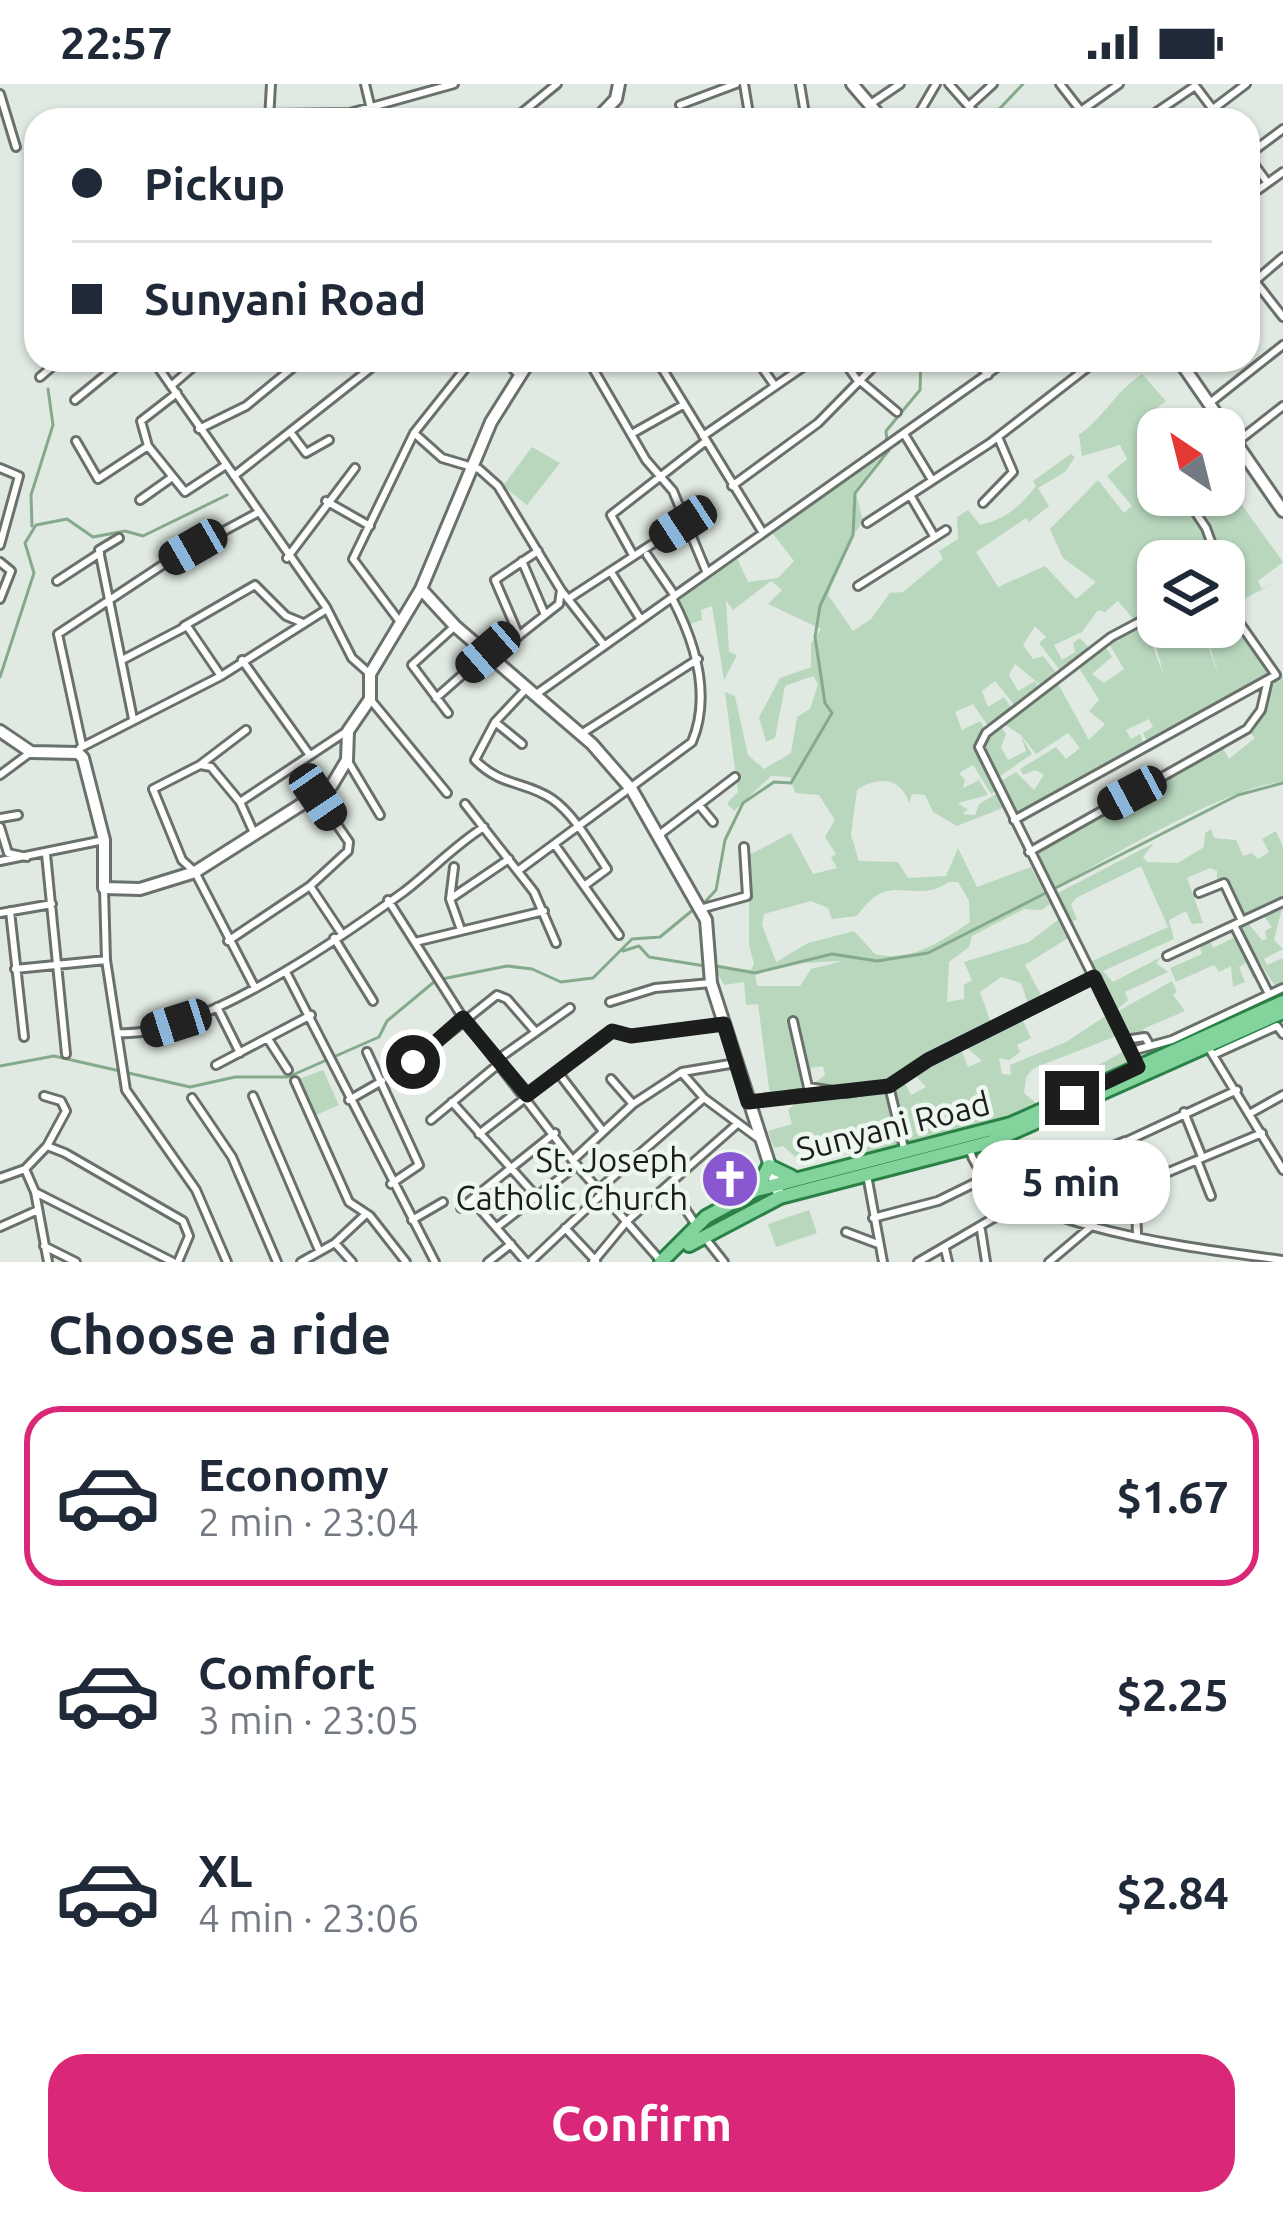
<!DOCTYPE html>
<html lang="en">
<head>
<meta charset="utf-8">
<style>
  body { margin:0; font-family:Ubuntu,sans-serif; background:#f2f2f3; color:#1f2937; height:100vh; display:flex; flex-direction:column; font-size:45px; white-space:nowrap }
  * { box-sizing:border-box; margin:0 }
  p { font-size:39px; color:#747a83 }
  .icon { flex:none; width:66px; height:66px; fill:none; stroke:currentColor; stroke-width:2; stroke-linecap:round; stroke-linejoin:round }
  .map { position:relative; height:1178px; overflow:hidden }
  .side { display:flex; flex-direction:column; background:#fff; flex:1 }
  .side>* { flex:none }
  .guide { position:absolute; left:24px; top:24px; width:1236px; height:264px; border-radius:36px; box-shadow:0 3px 9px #0004; display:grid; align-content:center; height:264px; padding:0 48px; background:#fff }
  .needle { width:78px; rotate:325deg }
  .controls { position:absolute; left:1137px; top:324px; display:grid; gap:24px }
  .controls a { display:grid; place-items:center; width:108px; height:108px; border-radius:24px; background:#fff; box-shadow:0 3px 9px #0004; font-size:60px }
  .end { position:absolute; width:54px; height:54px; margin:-27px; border:15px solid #1b1e1c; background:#fff; box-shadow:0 0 0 6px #fff }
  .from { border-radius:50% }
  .bubble { position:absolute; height:84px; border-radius:36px; background:#fff; box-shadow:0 3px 9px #0004; font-size:39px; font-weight:700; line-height:84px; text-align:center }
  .car { position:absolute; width:36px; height:72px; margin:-36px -18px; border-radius:15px; box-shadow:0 0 9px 3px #0007; background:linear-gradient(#222 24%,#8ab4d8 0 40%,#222 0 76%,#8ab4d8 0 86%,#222 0) }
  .guide b { display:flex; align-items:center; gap:42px; height:114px; font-size:45px }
  .guide b+b { border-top:3px solid #e0e1e3 }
  .guide i { width:30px; height:30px; background:#1f2937 }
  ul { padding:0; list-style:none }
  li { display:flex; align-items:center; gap:36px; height:180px; margin:0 24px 18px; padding:0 24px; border:6px solid transparent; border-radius:36px }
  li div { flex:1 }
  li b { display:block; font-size:45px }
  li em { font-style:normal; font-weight:700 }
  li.selected { border-color:#db2777 }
  li>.icon { width:108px; height:108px; stroke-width:1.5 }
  h2 { padding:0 48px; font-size:54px; line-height:144px }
  .action { display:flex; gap:24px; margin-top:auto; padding:24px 48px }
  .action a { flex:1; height:138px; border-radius:36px; background:#db2777; color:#fff; font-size:48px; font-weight:700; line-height:138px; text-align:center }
  .status { display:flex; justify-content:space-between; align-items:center; height:84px; padding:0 60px; background:#fff; direction:ltr }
  .status svg { height:33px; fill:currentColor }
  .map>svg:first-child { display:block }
  .green { fill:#b8d7bd; fill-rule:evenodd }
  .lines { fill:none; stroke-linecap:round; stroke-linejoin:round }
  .stream { stroke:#85aa8b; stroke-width:3 }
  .street-casing { stroke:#69716a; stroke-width:12 }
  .secondary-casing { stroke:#69716a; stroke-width:16 }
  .primary-casing { stroke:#298146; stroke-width:18 }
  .street { stroke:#fff; stroke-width:6 }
  .secondary { stroke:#fff; stroke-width:10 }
  .primary { stroke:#83d39d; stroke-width:12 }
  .route { stroke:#1b1e1c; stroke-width:15 }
  .labels { text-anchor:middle; stroke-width:9; stroke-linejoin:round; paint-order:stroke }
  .street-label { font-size:33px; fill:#1b1e1c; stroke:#eef7ef }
  .poi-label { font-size:33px; fill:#1b1e1c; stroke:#eef7ef; text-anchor:end }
</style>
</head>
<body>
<div class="status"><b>22:57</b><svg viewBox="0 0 49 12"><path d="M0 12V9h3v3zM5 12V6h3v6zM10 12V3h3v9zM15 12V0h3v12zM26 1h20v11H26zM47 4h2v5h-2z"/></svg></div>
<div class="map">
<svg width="1283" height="1178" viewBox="0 0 1283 1178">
  <rect width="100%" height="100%" fill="#e1eae2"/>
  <path class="green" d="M 1142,290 L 1166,317 L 1149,330 L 1154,337 L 1167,337 L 1171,326 L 1178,334 L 1167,345 L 1158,345 L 1158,411 L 1180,411 L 1200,438 L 1214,477 L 1158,477 L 1158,527 L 1134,536 L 1118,517 L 1105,528 L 1098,526 L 1082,548 L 1054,561 L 1062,576 L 1075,568 L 1073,559 L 1080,554 L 1091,566 L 1062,589 L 1039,559 L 1046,553 L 1035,542 L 1023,561 L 1033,575 L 1043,572 L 1058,591 L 1043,603 L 1015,580 L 1009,591 L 1018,607 L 1035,597 L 1040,604 L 1016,623 L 995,597 L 982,607 L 988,623 L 1004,613 L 1012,625 L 988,642 L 973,620 L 955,628 L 962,646 L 980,637 L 985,645 L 977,668 L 996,707 L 991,710 L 973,681 L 959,689 L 965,696 L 963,704 L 979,696 L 988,711 L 958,719 L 968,726 L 962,730 L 975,731 L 979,720 L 998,709 L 1005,723 L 957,742 L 933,728 L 925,711 L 912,710 L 909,719 C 902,694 878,691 857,706 L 851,751 L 859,777 L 898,778 L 908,794 L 946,792 L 958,764 L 977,803 L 1031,783 L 1050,820 L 1042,826 L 1024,825 L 972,852 L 969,863 L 949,878 L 947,918 L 964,915 L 964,901 L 972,896 L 964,878 L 1029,858 L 1058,836 L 1068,854 L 1025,881 L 1042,913 L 1028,920 L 1021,899 L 1001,893 L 980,908 L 991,939 L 883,1001 L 818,1005 L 816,998 L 825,991 L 823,982 L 811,984 L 811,1007 L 770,1012 L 758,920 L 746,921 L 744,898 L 724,901 L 713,881 L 751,886 L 754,880 L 749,861 L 749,771 L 791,749 L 813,790 L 837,784 L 831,773 L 836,770 L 825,753 L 835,736 L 819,711 L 795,709 L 790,693 L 771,692 L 734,727 L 727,719 L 738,708 L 725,608 L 735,612 L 748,671 L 764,685 L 791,669 L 797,633 L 810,625 L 818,600 L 813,592 L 785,602 L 775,654 L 766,658 L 759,633 L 780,594 L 811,583 L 811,560 L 821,545 L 768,520 L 782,506 L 771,497 L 733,526 L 726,516 L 729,568 L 737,571 L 724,596 L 712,522 L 701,526 L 702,536 L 687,541 L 676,513 L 736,472 L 748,498 L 778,494 L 794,477 L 770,446 L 885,367 L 855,406 L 863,437 L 846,462 L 828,511 L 853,547 L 871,535 L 890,509 L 903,508 L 943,475 L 939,467 L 958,455 L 957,433 L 968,426 L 980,441 C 1005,435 1020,423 1036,402 L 1033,397 L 1071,370 L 1075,373 L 1065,388 L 1038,404 L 1049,422 L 1029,438 L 1026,434 L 976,468 L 998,503 L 1045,482 L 1076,515 L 1096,498 L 1063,474 L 1050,445 L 1098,396 L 1124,429 L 1132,422 L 1107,392 L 1127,375 L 1120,361 L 1082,372 L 1079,351 C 1107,330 1114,309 1142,290 ZM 949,798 L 958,798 L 969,817 L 970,838 C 942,857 910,879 875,870 L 854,847 L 808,859 L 776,878 L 762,841 L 764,830 L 811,817 L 828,824 L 832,835 L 857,832 C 891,783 911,823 949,798 ZM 843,877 L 811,885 L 800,902 L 757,902 L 755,890 L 802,879 Z
    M 532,363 L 560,379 L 527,421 L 503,402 Z
    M 1224,396 L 1283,478 L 1258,497 L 1262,505 L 1281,496 L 1238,518 L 1226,512 L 1224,477 L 1218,477 L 1207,443 L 1185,411 L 1224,411 Z
    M 1224,521 L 1272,591 L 1148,659 L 1143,649 L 1153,643 L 1149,635 L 1126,646 L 1131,655 L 1140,650 L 1144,661 L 1015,733 L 998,699 L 1016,688 L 1034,706 L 1044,691 L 1035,686 L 1023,691 L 1020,685 L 1056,663 L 1066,675 L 1080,664 L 1068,649 L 1036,670 L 1021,651 L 1002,639 L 1057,598 L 1089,656 L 1105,640 L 1089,627 L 1099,616 L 1078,582 L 1104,561 L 1112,573 L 1092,590 L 1104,599 L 1124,585 L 1108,558 L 1115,553 L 1120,559 L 1117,552 L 1128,544 L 1133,551 L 1129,543 L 1158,530 L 1158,542 L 1148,550 L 1164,592 L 1152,547 L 1201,543 L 1219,592 L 1204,543 L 1224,543 Z
    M 1283,592 L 1283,698 C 1229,701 1102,777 1052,806 L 1037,767 L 1211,668 L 1223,664 L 1229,675 L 1255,654 L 1249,647 L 1261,635 L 1275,596 Z
    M 1000,641 L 1006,650 L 1001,663 L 1008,676 L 1026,667 L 1021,652 L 1032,670 L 996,695 L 982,663 Z
    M 1211,745 L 1214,754 L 1236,756 L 1243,772 L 1252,769 L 1258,775 L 1269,768 L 1262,755 L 1276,747 L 1283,763 L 1283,815 L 1245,833 L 1227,795 L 1217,798 L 1217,787 L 1210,784 L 1187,794 L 1203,839 L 1192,840 L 1186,827 L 1169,836 L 1174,855 L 1103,887 L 1113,898 L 1161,873 L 1156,879 L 1168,888 L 1125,908 L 1128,916 L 1114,928 L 1090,878 L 1168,843 L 1141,782 L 1076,814 L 1071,821 L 1077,835 L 1069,839 L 1054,811 L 1154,759 L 1143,773 L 1147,778 L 1178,779 L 1204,763 L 1205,749 Z
    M 1283,821 L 1274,856 L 1283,865 L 1264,875 L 1267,881 L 1283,874 L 1283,899 L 1275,902 L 1239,845 L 1247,838 L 1262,856 L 1267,855 L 1265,847 L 1272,843 L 1262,830 Z
    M 1237,852 L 1258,891 L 1253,894 L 1246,879 L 1239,883 L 1245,898 L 1233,903 L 1231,882 L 1219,888 L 1214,881 L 1176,898 L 1170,884 L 1202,870 L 1199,860 L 1209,855 L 1213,864 Z
    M 1172,897 L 1177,908 L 1173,911 L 1185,927 L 1143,945 L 1145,951 L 1129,954 L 1115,929 Z
    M 1064,911 L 1066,915 L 1022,935 L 1031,954 L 1017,961 L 1020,968 L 1009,976 L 999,974 L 1002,990 L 1011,991 L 1010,981 L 1066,958 L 1107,931 L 1119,951 L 1034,984 L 1026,993 L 1024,1009 L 1037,1020 L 1064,1005 L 1059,997 L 1068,990 L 1078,992 L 1126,966 L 1128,983 L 1078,999 L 1074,1006 L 1008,1037 L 908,1061 L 892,1002 L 903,995 L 911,1011 L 926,1003 L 913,989 L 959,961 L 968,983 L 982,977 L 962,959 Z
    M 323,986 L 339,1021 L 316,1031 L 299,995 Z
    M 888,1005 L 900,1065 L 798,1075 L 783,1062 L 774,1064 L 768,1047 L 792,1040 L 788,1026 L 796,1019 L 790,1012 Z
    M 809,1126 L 817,1149 L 776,1163 L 768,1140 Z"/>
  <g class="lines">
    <path class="stream" d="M 989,36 L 1023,0
      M 887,357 L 886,347 L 920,306 L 921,276
      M 32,442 L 31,411 L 53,341 L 48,305
      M 0,593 L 34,489 L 25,459 L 36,441 L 67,435 L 93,453 L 125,447 L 143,452 L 227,411
      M 703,820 L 716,806 L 725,756 L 743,719 L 774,698 L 791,699 L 832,629 L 825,619 L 815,553 L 820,522 L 853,451 L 855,409 L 889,366
      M 623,867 L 639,862 L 649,873 L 705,882
      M 716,882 L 755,889 L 832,870 L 877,877 L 928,869 L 1238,711 L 1283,699
      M 442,895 L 507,882 L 532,885 L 561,898 L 593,894 L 632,855 L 660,853 L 694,825
      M 0,982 L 54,972 L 190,1003 L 235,993 L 288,993 L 379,953 L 387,937 L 434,898"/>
    <defs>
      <path id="street" d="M 365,0 L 371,25
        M 744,0 L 750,36
        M 800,0 L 806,36
        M 949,0 L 981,36
        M 1060,0 L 1081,27
        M 1196,3 L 1221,36
        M 0,10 L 16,63
        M 872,19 L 900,0
        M 680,21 L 736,0
        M 969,22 L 993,0
        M 1213,25 L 1246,0
        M 270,30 L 350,29 L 454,0
        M 269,36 L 271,0
        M 513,36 L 557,0
        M 915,36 L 936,0
        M 1068,36 L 1119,0
        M 1145,36 L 1195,2
        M 1248,71 L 1283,45
        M 1248,72 L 1267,98
        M 1248,113 L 1283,88
        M 1248,188 L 1283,233
        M 1248,203 L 1283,173
        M 153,276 L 326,523 L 352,574 L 370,590
        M 504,276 L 518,290
        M 588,276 L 646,376 L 673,407 L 707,489
        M 657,276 L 763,449
        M 843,276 L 858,297
        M 975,276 L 988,291
        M 758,278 L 775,302
        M 40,293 L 60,276
        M 859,296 L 897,328
        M 171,302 L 201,276
        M 177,309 L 141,337 L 148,362 L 185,408 L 226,381
        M 75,316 L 124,276
        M 1211,318 L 1283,261
        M 199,345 L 246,322 L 302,276
        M 635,348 L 683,321
        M 291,349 L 306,369 L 329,356
        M 414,349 L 442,374 L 479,385 L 498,402 L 561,506 L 604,561
        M 703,352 L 813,276
        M 906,353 L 932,396
        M 76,357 L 98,395 L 148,362
        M 1237,358 L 1283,322
        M 0,384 L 19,392 L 0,461
        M 234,392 L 381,276
        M 732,402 L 818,339 L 880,276
        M 910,411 L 934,452
        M 1184,411 L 1206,444 L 1218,477
        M 140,416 L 171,394
        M 326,417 L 370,442
        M 983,419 L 1013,388 L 998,353
        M 867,439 L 990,359 L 1097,276
        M 119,454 L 99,466 L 133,635
        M 633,471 L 611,431 L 706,357
        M 647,471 L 675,512
        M 287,474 L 355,384
        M 522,477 L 545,531
        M 0,478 L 11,487 L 0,515
        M 611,488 L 641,536
        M 57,497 L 100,469
        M 1224,501 L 1224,513
        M 858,502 L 946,446
        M 568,515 L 683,440
        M 400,538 L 353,475 L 414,349 L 472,276
        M 184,542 L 255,501 L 286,532 L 303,539
        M 519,552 L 495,496 L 538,467
        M 493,572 L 559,520 L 561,506
        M 124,575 L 187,542 L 221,592
        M 242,576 L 309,670
        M 527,604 L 495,638 L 475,676 C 501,703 526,697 552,715 C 575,731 592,763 607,785 L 584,802
        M 535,611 L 1007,276
        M 436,614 L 487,569
        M 370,615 L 447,709
        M 448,629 L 412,581 L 455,542
        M 495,638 L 522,660
        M 581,650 L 698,575
        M 82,661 L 58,550 L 170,476 L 259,428
        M 80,664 L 221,592 L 327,525
        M 349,679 L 380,731
        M 200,681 L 246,646
        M 0,691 L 31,668
        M 240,718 L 347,647
        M 465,720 L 534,808 L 556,859
        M 699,721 L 713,738
        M 0,734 L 18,731
        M 1014,736 L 1276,591 L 1224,517
        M 0,743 L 8,769 L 27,773
        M 254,749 L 240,718 L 211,683 L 200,681 L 153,705 L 182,776 L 195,788 L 255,904
        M 659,751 L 735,693
        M 555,761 L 619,851
        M 1029,768 L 1247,645 L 1261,626 L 1268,596
        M 46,770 L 66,970
        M 0,777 L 104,756
        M 454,783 L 450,815 L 460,843
        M 519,786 L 692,658 C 712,610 695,558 672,514
        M 310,802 L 340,847
        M 104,805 L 106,876 L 126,1006 L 196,1106 L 227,1178
        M 1199,809 L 1224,799 L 1242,837
        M 450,815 L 509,775
        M 388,816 L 463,934 L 573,1077 L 660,1176
        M 700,825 L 747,812 L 744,763
        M 10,827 L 24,953
        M 0,829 L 52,820
        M 1234,841 L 1269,910
        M 334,854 L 373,917
        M 228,857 L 310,802 L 348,767 L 349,758 L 318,713
        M 415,858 L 544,827
        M 1167,872 L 1283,818
        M 15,885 L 106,876
        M 286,888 L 435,1178
        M 610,918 L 655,904 L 711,899
        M 217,923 L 240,969
        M 793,937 L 808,1003 L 846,1009 L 889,1002 L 928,976 L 1093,893
        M 119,949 C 198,954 342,853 405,807 C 432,786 455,761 484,743
        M 268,955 L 288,986
        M 1125,956 L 1145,953 L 1149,960
        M 1208,963 L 1283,1086
        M 1132,967 L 1172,956 L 1283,904
        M 367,968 L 419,1081 L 391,1100
        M 1215,970 L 1277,942 L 1283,950
        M 498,975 L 570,924
        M 413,978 L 497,911 L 507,915 L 534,946
        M 216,981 L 311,931
        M 1138,983 L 979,663 L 986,649 L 1111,553 L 1158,528
        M 557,987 L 602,1046
        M 682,989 L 704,1014 L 758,1054
        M 611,995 L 632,1019
        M 295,997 L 349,1118 L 370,1132 L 406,1178
        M 889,1002 L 904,1064
        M 44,1012 L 61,1017 L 66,1027 L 47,1062
        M 253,1012 L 318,1164
        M 192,1014 L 232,1073 L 277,1178
        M 349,1016 L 382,997
        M 452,1018 L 536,1112
        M 749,1018 L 813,1008
        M 1184,1028 L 1202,1073
        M 1251,1029 L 1283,1011
        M 431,1036 L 501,978
        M 479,1050 L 612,947 L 631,953 L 724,940
        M 970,1067 C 992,1144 1212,1166 1283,1176
        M 574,1075 L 633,1020 L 682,988 L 736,979
        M 1197,1076 L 1211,1112
        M 25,1085 L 35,1108 L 48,1178
        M 867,1091 L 883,1178
        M 0,1094 L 25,1085 L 47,1062 L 65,1069 L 183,1137 L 189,1152 L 178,1178
        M 670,1102 L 696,1141
        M 1135,1102 L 1262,1049
        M 599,1105 L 704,1014
        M 35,1108 L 173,1178
        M 1013,1115 L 1034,1094 L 1125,1057
        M 473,1117 L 526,1178
        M 461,1124 L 555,1049
        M 873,1134 L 938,1117 L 985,1094
        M 412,1136 L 443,1118
        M 0,1143 L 38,1126
        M 497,1143 L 577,1081
        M 565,1144 L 596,1177
        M 981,1146 L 986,1178
        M 846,1148 L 878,1160
        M 1137,1149 L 1135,1102 L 1126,1093 L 1127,1057 L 1237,1006
        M 705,1154 L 724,1178
        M 335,1159 L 366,1130
        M 44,1162 L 76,1178
        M 945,1165 L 948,1178
        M 301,1178 L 335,1159 L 352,1178
        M 488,1178 L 511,1160
        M 530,1178 L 603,1109
        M 593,1178 L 627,1137 L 736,1041
        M 918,1178 L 1021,1118
        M 1049,1178 L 1094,1140"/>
      <path id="secondary" d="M 852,0 L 883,36
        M 596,36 L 616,15 L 619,0
        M 530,276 L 491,338 L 421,505 L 455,542 L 592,660 L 632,706 L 706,836 L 711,899 L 780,1113
        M 1179,276 L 1283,427
        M 0,647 L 31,668 L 78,669 L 83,674 L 104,756 L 104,804 L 140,805 L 195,788 L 332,701 L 347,676 L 348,647 L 370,615 L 370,590 L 421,505"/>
      <path id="primary" d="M 757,1105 L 769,1082 L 792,1093
        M 689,1161 L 780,1113 L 991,1058 L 1283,928
        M 661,1178 L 706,1133 L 756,1106 L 1011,1040 L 1283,918"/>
    </defs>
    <use href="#street" class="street-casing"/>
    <use href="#secondary" class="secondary-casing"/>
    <use href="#primary" class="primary-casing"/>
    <use href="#street" class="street"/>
    <use href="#secondary" class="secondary"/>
    <use href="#primary" class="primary"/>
  </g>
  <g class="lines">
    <path class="route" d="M 413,978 L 463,934 L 527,1011 L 612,947 L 631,952 L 724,940 L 748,1018 L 889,1002 L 928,976 L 1094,893 L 1138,983 L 1072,1014"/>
  </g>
  <defs>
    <symbol id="church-disc" viewBox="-11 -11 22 22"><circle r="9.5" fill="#8958d1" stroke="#eef7ef"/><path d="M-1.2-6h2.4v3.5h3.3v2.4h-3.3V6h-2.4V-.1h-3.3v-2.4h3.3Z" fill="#fff"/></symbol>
  </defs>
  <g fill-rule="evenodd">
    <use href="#church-disc" x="697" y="1062" width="66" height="66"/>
  </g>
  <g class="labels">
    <g class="street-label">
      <text transform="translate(893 1042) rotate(-14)" y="12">Sunyani Road</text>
    </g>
    <g class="poi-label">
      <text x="688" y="1088">St. Joseph<tspan x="688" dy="38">Catholic Church</tspan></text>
    </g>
  </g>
</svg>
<div class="controls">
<a><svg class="needle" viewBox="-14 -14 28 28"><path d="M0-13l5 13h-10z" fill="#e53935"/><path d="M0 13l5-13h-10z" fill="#747a83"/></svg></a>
<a><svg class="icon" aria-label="layers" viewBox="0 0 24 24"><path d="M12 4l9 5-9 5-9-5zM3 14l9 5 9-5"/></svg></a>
</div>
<i class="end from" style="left:413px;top:978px"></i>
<i class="end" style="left:1072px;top:1014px"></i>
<div class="bubble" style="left:972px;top:1056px;width:198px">5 min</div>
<i class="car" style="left:683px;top:440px;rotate:237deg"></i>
<i class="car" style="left:193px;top:463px;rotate:240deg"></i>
<i class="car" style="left:488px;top:568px;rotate:229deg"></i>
<i class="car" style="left:1132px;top:709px;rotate:242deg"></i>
<i class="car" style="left:318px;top:713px;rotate:146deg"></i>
<i class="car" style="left:176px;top:939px;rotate:252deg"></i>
<div class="guide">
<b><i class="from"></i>Pickup</b>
<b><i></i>Sunyani Road</b>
</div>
</div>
<section class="side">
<h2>Choose a ride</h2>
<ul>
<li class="selected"><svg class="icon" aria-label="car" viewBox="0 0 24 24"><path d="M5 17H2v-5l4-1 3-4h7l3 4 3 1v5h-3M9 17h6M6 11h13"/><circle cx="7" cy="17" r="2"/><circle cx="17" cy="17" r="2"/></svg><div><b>Economy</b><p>2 min · 23:04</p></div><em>$1.67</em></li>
<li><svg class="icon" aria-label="car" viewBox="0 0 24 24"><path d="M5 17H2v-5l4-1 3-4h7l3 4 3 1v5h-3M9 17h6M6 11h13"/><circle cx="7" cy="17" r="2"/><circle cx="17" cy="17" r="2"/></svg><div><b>Comfort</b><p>3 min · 23:05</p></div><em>$2.25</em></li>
<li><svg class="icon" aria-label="car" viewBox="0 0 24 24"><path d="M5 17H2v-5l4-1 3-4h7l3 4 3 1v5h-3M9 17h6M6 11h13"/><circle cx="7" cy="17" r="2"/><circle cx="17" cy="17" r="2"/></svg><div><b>XL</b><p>4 min · 23:06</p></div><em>$2.84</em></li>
</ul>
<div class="action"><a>Confirm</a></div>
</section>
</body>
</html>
